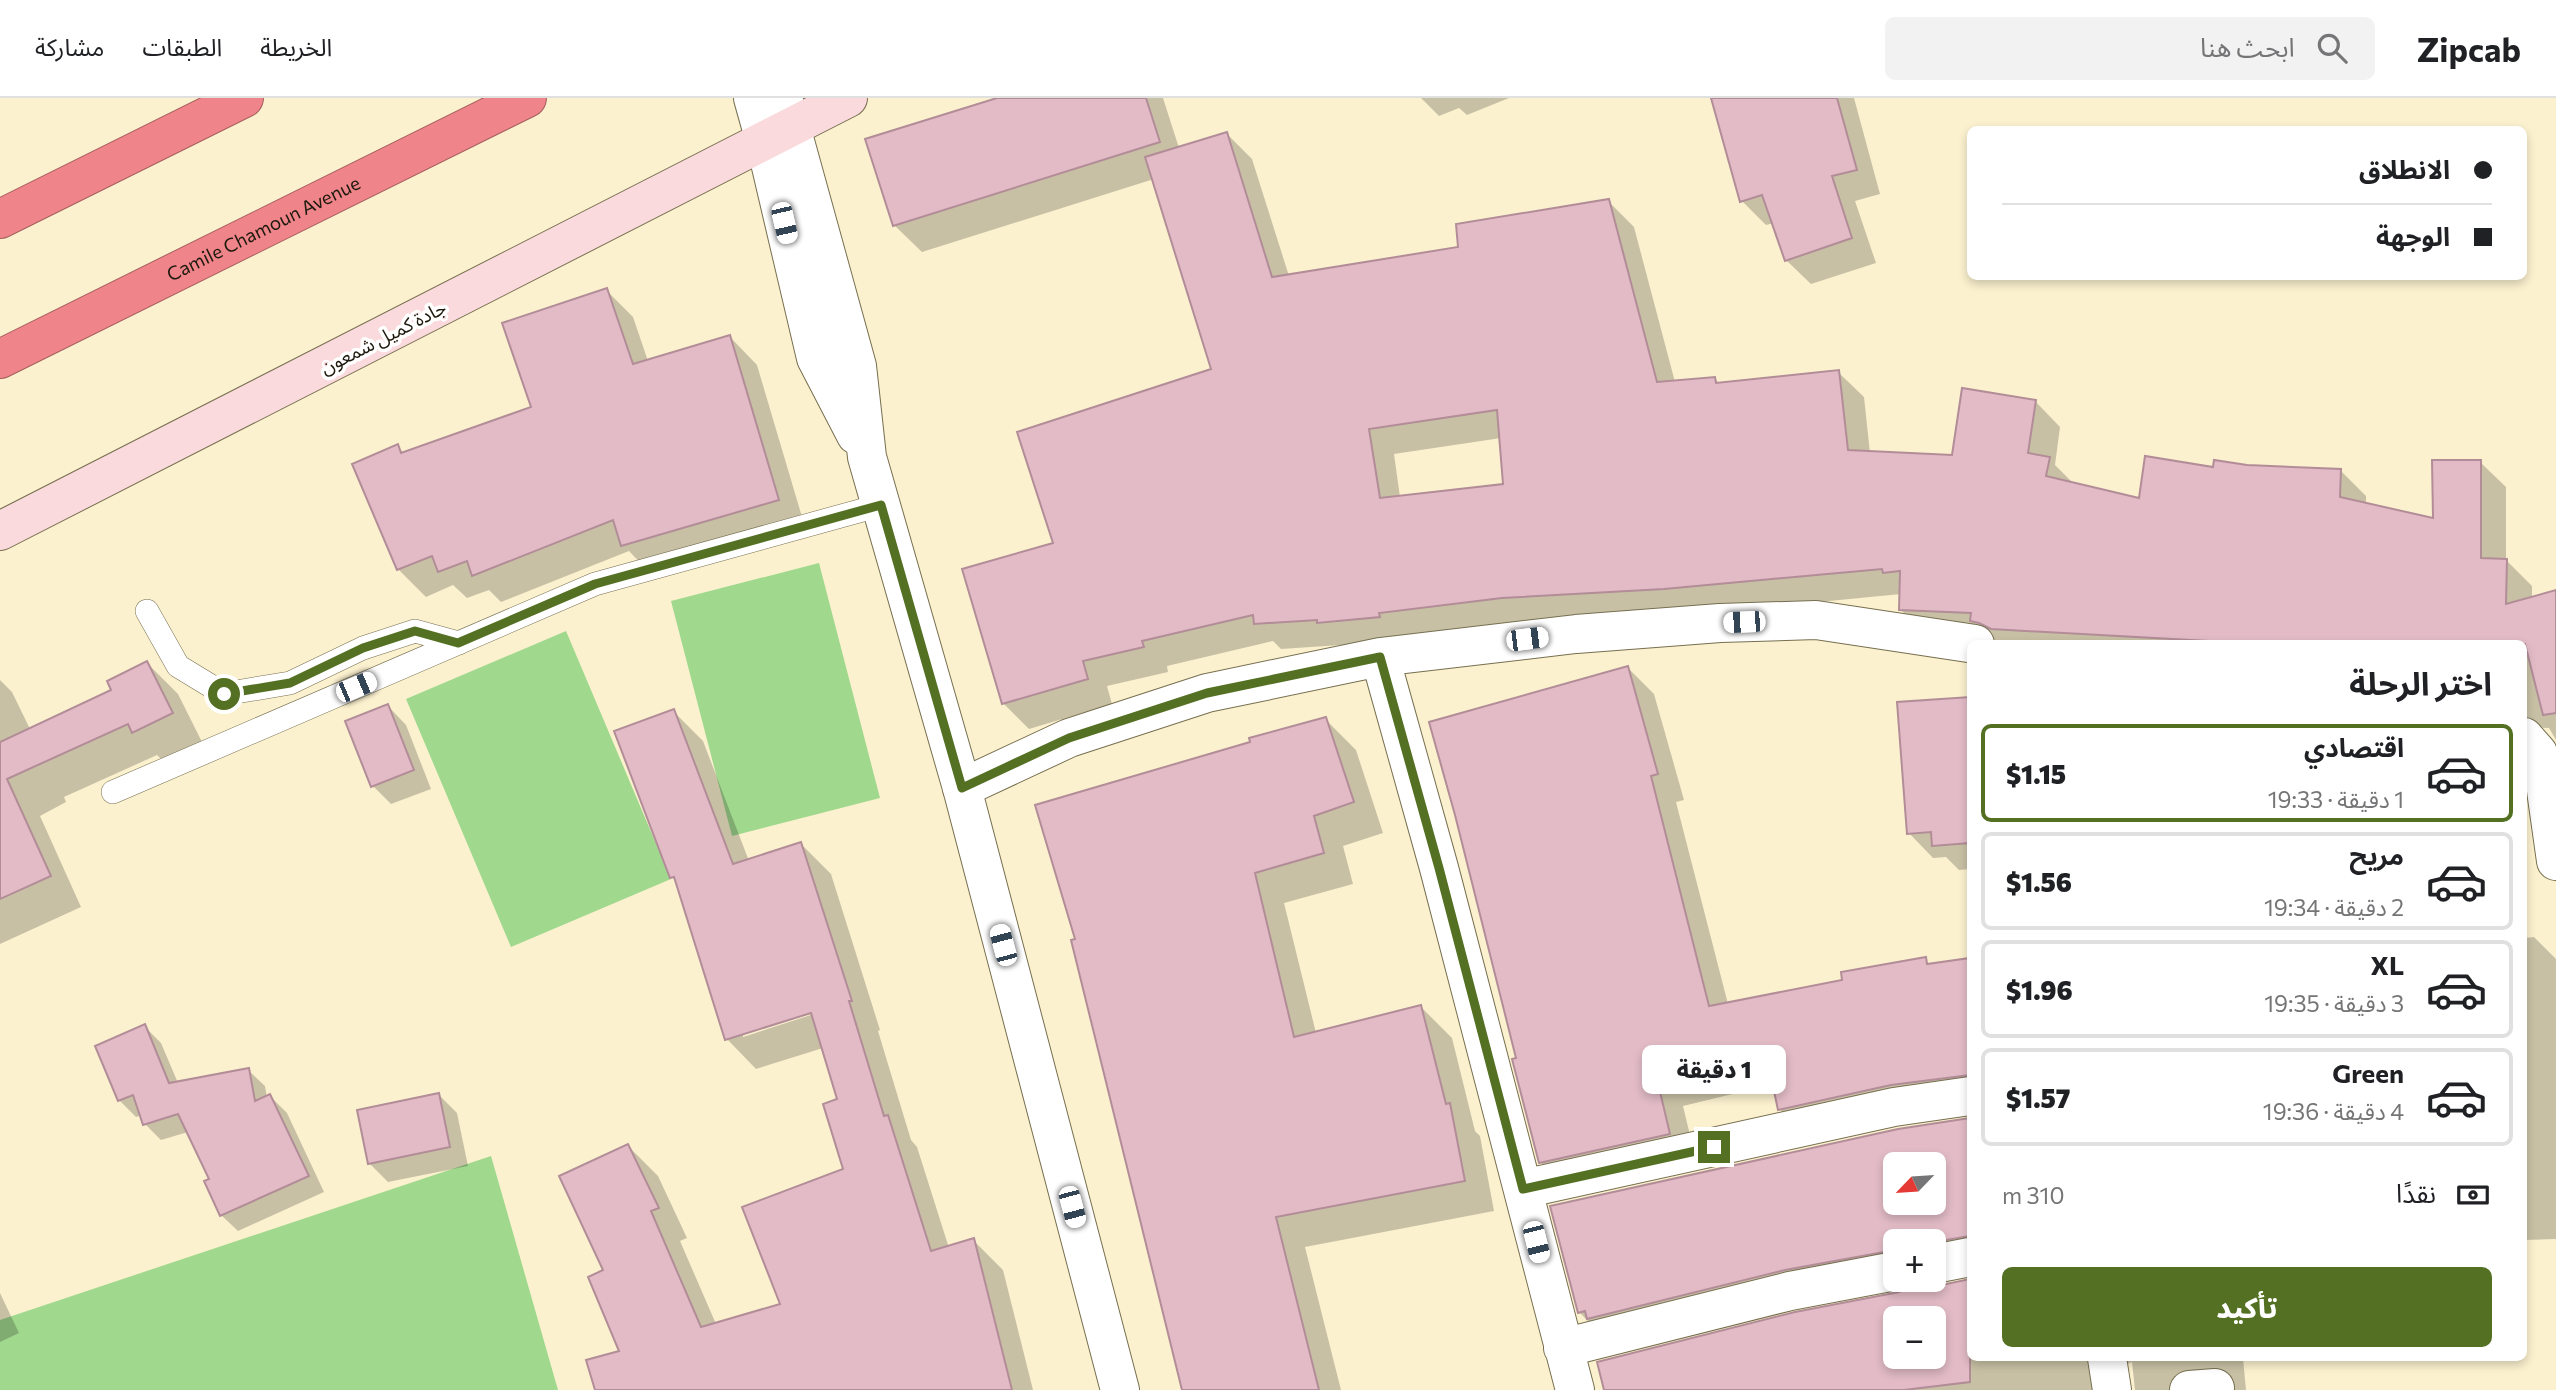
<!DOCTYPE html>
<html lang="ar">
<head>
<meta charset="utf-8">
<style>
  body { margin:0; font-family:Commissioner,"Noto Sans Arabic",sans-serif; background:#f2f2f2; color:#202124; direction:rtl; height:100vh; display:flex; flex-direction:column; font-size:26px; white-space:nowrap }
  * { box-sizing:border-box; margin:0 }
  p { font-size:23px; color:#757577 }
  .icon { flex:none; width:38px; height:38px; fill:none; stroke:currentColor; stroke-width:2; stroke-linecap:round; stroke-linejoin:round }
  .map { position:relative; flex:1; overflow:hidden; direction:ltr }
  .panel { position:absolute; left:1967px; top:542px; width:560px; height:721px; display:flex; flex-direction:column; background:#fff; border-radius:10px; box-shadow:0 4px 10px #0003; direction:rtl }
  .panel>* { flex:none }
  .hud { position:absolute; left:1967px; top:28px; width:560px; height:154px; border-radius:10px; box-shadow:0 4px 10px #0003; direction:rtl; display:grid; align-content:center; height:154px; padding:0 35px; background:#fff }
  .needle { width:46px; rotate:245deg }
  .fabs { position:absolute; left:1883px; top:1054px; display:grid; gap:14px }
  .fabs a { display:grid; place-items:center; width:63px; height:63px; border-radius:10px; background:#fff; box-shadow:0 4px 10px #0003; font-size:35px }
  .end { position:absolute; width:32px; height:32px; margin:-16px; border:9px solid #547023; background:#fff; box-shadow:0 0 0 4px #fff }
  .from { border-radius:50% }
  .bubble { position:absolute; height:49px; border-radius:10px; background:#fff; box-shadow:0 4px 10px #0003; font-size:23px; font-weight:800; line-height:49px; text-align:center; direction:rtl }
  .car { position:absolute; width:21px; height:42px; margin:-21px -10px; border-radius:9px; box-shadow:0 0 5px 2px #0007; background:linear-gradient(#fff 24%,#345 0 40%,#fff 0 76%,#345 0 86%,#fff 0) }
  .hud b { display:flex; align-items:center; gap:24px; height:66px; font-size:26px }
  .hud b+b { border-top:2px solid #e0e0e0 }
  .hud i { width:18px; height:18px; background:#202124 }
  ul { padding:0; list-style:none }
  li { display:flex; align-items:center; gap:21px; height:98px; margin:0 14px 10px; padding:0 21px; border:4px solid #e0e0e0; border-radius:10px }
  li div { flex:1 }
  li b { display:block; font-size:26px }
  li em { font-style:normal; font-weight:800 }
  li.active { border-color:#547023 }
  li>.icon { width:63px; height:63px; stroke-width:1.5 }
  h2 { padding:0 35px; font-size:32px; line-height:84px }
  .pay { display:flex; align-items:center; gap:18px; height:77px; padding:0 35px; font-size:26px }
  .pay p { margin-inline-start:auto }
  .action { display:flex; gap:14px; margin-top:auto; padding:14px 35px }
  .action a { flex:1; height:80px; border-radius:10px; background:#547023; color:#fff; font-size:28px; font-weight:800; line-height:80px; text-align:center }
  header { display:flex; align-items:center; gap:42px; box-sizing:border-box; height:98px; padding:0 35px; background:#fff; border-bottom:2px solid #e0e0e0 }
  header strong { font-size:33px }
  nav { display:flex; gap:38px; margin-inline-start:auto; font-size:24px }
  .search { width:490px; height:63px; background:#f2f2f2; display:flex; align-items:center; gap:18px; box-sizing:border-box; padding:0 24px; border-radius:10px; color:#757577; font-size:26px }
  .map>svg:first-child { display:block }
  .green { fill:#a0d88e }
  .shadow { fill:#0003; fill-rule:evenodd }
  .building { fill:#e2bbc6; stroke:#b28d98; stroke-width:2; fill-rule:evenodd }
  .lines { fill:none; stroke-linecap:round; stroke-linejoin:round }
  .service-casing { stroke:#776f50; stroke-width:24 }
  .minor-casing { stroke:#776f50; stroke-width:40 }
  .tertiary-casing { stroke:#776f50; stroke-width:40 }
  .secondary-casing { stroke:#776f50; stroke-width:40 }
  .motorway-casing { stroke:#a65f5e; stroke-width:40 }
  .service { stroke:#fff; stroke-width:23 }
  .minor { stroke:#fff; stroke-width:38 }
  .tertiary { stroke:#fff; stroke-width:38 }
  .secondary { stroke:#fadadc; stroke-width:38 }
  .motorway { stroke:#ef858a; stroke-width:38 }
  .route { stroke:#547023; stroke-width:9 }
  .labels { text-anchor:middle; stroke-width:7; stroke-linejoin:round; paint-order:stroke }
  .street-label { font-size:19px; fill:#1d190d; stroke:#fff }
</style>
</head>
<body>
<header>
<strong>Zipcab</strong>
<div class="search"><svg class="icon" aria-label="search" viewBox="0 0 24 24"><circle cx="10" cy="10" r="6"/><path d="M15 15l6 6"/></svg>ابحث هنا</div>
<nav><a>الخريطة</a><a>الطبقات</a><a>مشاركة</a></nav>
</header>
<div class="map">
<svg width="2556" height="1292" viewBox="0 0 2556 1292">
  <rect width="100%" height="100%" fill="#fbf1cf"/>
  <path class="green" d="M 819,465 L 880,700 L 732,738 L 671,503 Z
    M 566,533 L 671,781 L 511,849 L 406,601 Z
    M 491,1058 L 558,1292 L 0,1292 L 0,1222 Z"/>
  <path class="shadow" d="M 1003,0 L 1163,0 L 1179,50 L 1227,36 L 1252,61 L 1289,178 L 1460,150 L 1608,103 L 1634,129 L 1675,284 L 1715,281 L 1720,286 L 1838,274 L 1864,299 L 1870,355 L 1953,359 L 2035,303 L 2060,329 L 2055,367 L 2075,387 L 2140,402 L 2215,371 L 2247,369 L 2340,372 L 2366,398 L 2366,407 L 2434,422 L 2480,364 L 2506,389 L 2506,462 L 2532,488 L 2532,501 L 2556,493 L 2556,642 L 2549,630 L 2524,629 L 2524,546 L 1996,546 L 1989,540 L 1926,537 L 1900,511 L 1901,496 L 1344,550 L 1341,547 L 1281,551 L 1273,543 L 1167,568 L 1168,574 L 1107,588 L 1112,606 L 1029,631 L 1003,605 L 1055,446 L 1213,272 L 1154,81 L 922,154 L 894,127 ZM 1501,340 L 1504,387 L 1400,399 L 1394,356 Z
    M 1421,0 L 1509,0 L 1467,17 L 1459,10 L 1439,18 Z
    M 1713,0 L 1854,0 L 1880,96 L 1855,103 L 1876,165 L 1811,186 L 1786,162 L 1774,125 L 1766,127 L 1742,103 Z
    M 606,192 L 633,219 L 648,263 L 730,239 L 757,267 L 805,429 L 650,475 L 629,453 L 501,504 L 489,492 L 467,500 L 453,487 L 426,499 L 398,471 L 354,367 L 397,348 L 404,355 L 533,310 Z
    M 147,565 L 178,596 L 203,646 L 165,665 L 157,657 L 64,699 L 66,704 L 40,718 L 81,809 L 0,846 L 0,582 L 12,594 L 30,631 L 113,593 Z
    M 1628,570 L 1654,596 L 1684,702 L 1676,704 L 1728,906 L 1844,883 L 1925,861 L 1931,868 L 1970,862 L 1970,1006 L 1806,1038 L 1779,1011 L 1774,986 L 1683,1008 L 1696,1062 L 1567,1091 L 1540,1064 L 1519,961 Z
    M 1970,600 L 1970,771 L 1959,772 L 1946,759 L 1933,760 L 1909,735 L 1899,606 Z
    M 388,608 L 406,627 L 431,691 L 391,706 L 373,688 Z
    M 673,613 L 703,643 L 749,763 L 801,746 L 831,776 L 880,932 L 878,933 L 911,1042 L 917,1049 L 949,1150 L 973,1142 L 1003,1172 L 1033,1292 L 596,1292 L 621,1254 L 606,1173 L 628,1048 L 658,1078 L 687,1140 L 680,1143 L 716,1226 L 782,1207 L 845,1072 L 839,1003 L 823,950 L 756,971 L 727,941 L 678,785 L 672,779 ZM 819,911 L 820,914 L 743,939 L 743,935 Z
    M 1325,621 L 1356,652 L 1383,735 L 1343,748 L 1353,786 L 1284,805 L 1316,935 L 1421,909 L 1452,940 L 1475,1033 L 1480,1038 L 1494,1113 L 1305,1149 L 1341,1292 L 1184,1292 L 1077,842 L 1252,645 Z
    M 2534,839 L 2556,861 L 2556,1141 L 2524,1142 L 2524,840 Z
    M 144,928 L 161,945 L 178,985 L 248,972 L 265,988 L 267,1000 L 270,998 L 287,1015 L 324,1094 L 238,1133 L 221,1117 L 211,1082 L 188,1034 L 161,1042 L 145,1026 L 142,1017 L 136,1019 L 119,1002 L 97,949 Z
    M 439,997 L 457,1015 L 468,1068 L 388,1084 L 369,1065 Z
    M 1970,1022 L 1970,1168 L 1945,1176 L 1940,1186 L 1934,1181 L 1934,1143 L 1895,1143 L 1895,1181 L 1606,1241 L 1579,1214 L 1898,1032 ZM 1895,1066 L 1934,1066 L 1934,1104 L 1895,1104 Z
    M 1916,1181 L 1926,1188 L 1938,1189 L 1970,1183 L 1970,1260 L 2243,1260 L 2246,1292 L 2135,1292 L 2132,1264 L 2119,1270 L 2111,1292 L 1606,1292 L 1900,1196 L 1911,1190 ZM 1895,1220 L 1934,1220 L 1934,1258 L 1895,1258 Z
    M 0,1195 L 19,1235 L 0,1244 Z"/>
  <path class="building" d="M 997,0 L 1146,0 L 1160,44 L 893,128 L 865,41 Z
    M 1711,0 L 1837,0 L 1857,72 L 1832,78 L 1852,140 L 1785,163 L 1762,97 L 1740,104 Z
    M 1227,34 L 1272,179 L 1458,149 L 1456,126 L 1609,101 L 1657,284 L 1715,279 L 1716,285 L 1839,272 L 1848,352 L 1952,357 L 1962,290 L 2036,302 L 2028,355 L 2050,359 L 2046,378 L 2139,400 L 2145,358 L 2213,369 L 2214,362 L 2247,367 L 2341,371 L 2340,399 L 2433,420 L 2432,362 L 2481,362 L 2481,460 L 2507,461 L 2506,506 L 2556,492 L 2556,615 L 2543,617 L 2525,546 L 2208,546 L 2208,543 L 1991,531 L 1979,525 L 1970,523 L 1971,515 L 1899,512 L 1900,473 L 1883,475 L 1882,471 L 1664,491 L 1502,500 L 1379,515 L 1380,519 L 1317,525 L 1317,522 L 1254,526 L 1253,517 L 1142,543 L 1144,549 L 1083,563 L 1088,581 L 1002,606 L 962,471 L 1053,445 L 1017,334 L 1211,271 L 1145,59 ZM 1497,312 L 1503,386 L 1380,400 L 1369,331 Z
    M 607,190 L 633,266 L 730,237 L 779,402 L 621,448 L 613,422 L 472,478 L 467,463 L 438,474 L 432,458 L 397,472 L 352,366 L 398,346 L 401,355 L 531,309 L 502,225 Z
    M 147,563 L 173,615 L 132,635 L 128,626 L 7,681 L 51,778 L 0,801 L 0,644 L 111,592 L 107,583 Z
    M 1628,568 L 1658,676 L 1651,678 L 1709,908 L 1842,882 L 1841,874 L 1926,859 L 1927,866 L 1970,860 L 1970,977 L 1891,987 L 1778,1012 L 1766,955 L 1657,981 L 1670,1036 L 1539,1065 L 1512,961 L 1516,960 L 1455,717 L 1429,624 Z
    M 1970,599 L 1970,745 L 1932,748 L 1931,734 L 1907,736 L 1897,604 Z
    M 388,606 L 414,672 L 371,689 L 345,623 Z
    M 674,611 L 733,766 L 801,744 L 852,903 L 849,903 L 884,1018 L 888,1017 L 931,1153 L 974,1140 L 1012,1292 L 595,1292 L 586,1262 L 619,1253 L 588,1179 L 603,1172 L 559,1078 L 628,1046 L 659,1110 L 651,1113 L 701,1229 L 780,1206 L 742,1109 L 843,1071 L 823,1006 L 837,1001 L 811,915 L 725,942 L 674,779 L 670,780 L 614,633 Z
    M 1326,619 L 1354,704 L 1314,718 L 1324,755 L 1255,775 L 1294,939 L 1421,907 L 1446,1006 L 1450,1005 L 1465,1083 L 1276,1119 L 1319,1292 L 1182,1292 L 1071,842 L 1075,841 L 1035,707 L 1250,644 L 1249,640 Z
    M 145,926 L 169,985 L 249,970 L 255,1003 L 270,996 L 309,1078 L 220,1118 L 204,1083 L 209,1081 L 178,1016 L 143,1027 L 133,997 L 118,1003 L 95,948 Z
    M 439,995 L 450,1049 L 368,1066 L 357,1012 Z
    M 1970,1020 L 1970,1138 L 1934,1144 L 1895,1143 L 1895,1152 L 1785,1172 L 1587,1221 L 1585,1213 L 1578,1215 L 1550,1108 L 1898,1031 ZM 1895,1066 L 1934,1066 L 1934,1104 L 1895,1104 Z
    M 1915,1181 L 1928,1187 L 1937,1188 L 1970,1181 L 1970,1284 L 1904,1292 L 1604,1292 L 1597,1264 L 1795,1214 L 1899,1194 L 1909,1190 ZM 1895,1220 L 1934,1220 L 1934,1258 L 1895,1258 Z"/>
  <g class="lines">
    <defs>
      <path id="service" d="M 147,513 L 178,568 L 224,596 L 290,585 L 363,550 L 415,533 L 459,545
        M 113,694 L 595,486 L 881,407"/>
      <path id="minor" d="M 1380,559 L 1439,770 L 1575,1292
        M 2524,639 L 2538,655 L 2544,678 L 2556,763
        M 962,690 L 1069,640 L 1207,595 L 1380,559 L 1576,536 L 1720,525 L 1816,522 L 1975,546
        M 1523,1091 L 1894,1009 L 1970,998
        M 1934,1166 L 1970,1159
        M 1563,1250 L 1790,1193 L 1895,1173
        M 2107,1260 L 2112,1292
        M 2189,1292 L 2215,1290"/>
      <path id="tertiary" d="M 753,0 L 765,43 L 816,260 L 856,337
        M 783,0 L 857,268 L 867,359 L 962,690 L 1120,1292"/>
      <path id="secondary" d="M 0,433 L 848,0"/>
      <g id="motorway">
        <path d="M 0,121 L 244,0"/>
        <path id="s1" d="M 0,261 L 527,0"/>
      </g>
    </defs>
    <use href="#service" class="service-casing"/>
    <use href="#minor" class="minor-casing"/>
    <use href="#tertiary" class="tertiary-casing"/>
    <use href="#secondary" class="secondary-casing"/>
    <use href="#motorway" class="motorway-casing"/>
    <use href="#service" class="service"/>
    <use href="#minor" class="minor"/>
    <use href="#tertiary" class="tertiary"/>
    <use href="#secondary" class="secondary"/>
    <use href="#motorway" class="motorway"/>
  </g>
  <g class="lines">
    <path class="route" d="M 224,596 L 290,585 L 363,550 L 415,533 L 458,545 L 595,486 L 881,407 L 962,690 L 1069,640 L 1207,595 L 1380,559 L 1439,770 L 1523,1091 L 1714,1049"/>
  </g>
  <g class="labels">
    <g class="street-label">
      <text dy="7" stroke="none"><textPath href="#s1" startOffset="294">Camile Chamoun Avenue</textPath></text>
      <text transform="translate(383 239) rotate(-27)" y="7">جادة كميل شمعون</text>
    </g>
  </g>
</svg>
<div class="fabs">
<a><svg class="needle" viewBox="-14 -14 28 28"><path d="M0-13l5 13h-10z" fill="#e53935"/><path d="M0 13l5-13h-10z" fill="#757577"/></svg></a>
<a>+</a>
<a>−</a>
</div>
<i class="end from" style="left:224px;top:596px"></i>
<i class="end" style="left:1714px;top:1049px"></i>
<div class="bubble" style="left:1642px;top:947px;width:144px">1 دقيقة</div>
<i class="car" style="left:784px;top:125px;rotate:167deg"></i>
<i class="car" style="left:1744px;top:524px;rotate:268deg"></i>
<i class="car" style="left:1527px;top:541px;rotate:83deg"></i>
<i class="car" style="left:356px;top:589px;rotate:67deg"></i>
<i class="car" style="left:1003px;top:847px;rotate:345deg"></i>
<i class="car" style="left:1072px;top:1109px;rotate:165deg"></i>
<i class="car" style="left:1536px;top:1144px;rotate:166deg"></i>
<div class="hud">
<b><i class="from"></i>الانطلاق</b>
<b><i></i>الوجهة</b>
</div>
<section class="panel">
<h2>اختر الرحلة</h2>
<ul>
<li class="active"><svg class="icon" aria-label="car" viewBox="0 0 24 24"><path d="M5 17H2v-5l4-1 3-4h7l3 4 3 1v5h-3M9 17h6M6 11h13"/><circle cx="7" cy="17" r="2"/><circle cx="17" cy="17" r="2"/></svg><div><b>اقتصادي</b><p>1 دقيقة · 19:33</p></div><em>$1.15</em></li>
<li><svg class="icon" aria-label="car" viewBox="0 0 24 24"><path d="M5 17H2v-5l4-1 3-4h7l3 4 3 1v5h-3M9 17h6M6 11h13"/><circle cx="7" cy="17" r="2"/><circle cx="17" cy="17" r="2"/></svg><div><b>مريح</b><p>2 دقيقة · 19:34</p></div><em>$1.56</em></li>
<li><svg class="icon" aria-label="car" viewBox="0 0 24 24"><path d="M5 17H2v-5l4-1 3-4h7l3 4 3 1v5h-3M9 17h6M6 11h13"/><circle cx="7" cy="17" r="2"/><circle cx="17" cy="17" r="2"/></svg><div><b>XL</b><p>3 دقيقة · 19:35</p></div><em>$1.96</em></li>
<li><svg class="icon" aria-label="car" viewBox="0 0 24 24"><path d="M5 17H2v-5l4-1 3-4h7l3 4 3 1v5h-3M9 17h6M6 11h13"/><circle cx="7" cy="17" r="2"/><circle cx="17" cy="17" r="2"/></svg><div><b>Green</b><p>4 دقيقة · 19:36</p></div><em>$1.57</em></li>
</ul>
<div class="pay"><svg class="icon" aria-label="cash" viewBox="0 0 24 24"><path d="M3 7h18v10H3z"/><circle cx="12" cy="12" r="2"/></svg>نقدًا<p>310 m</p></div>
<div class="action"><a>تأكيد</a></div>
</section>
</div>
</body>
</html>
